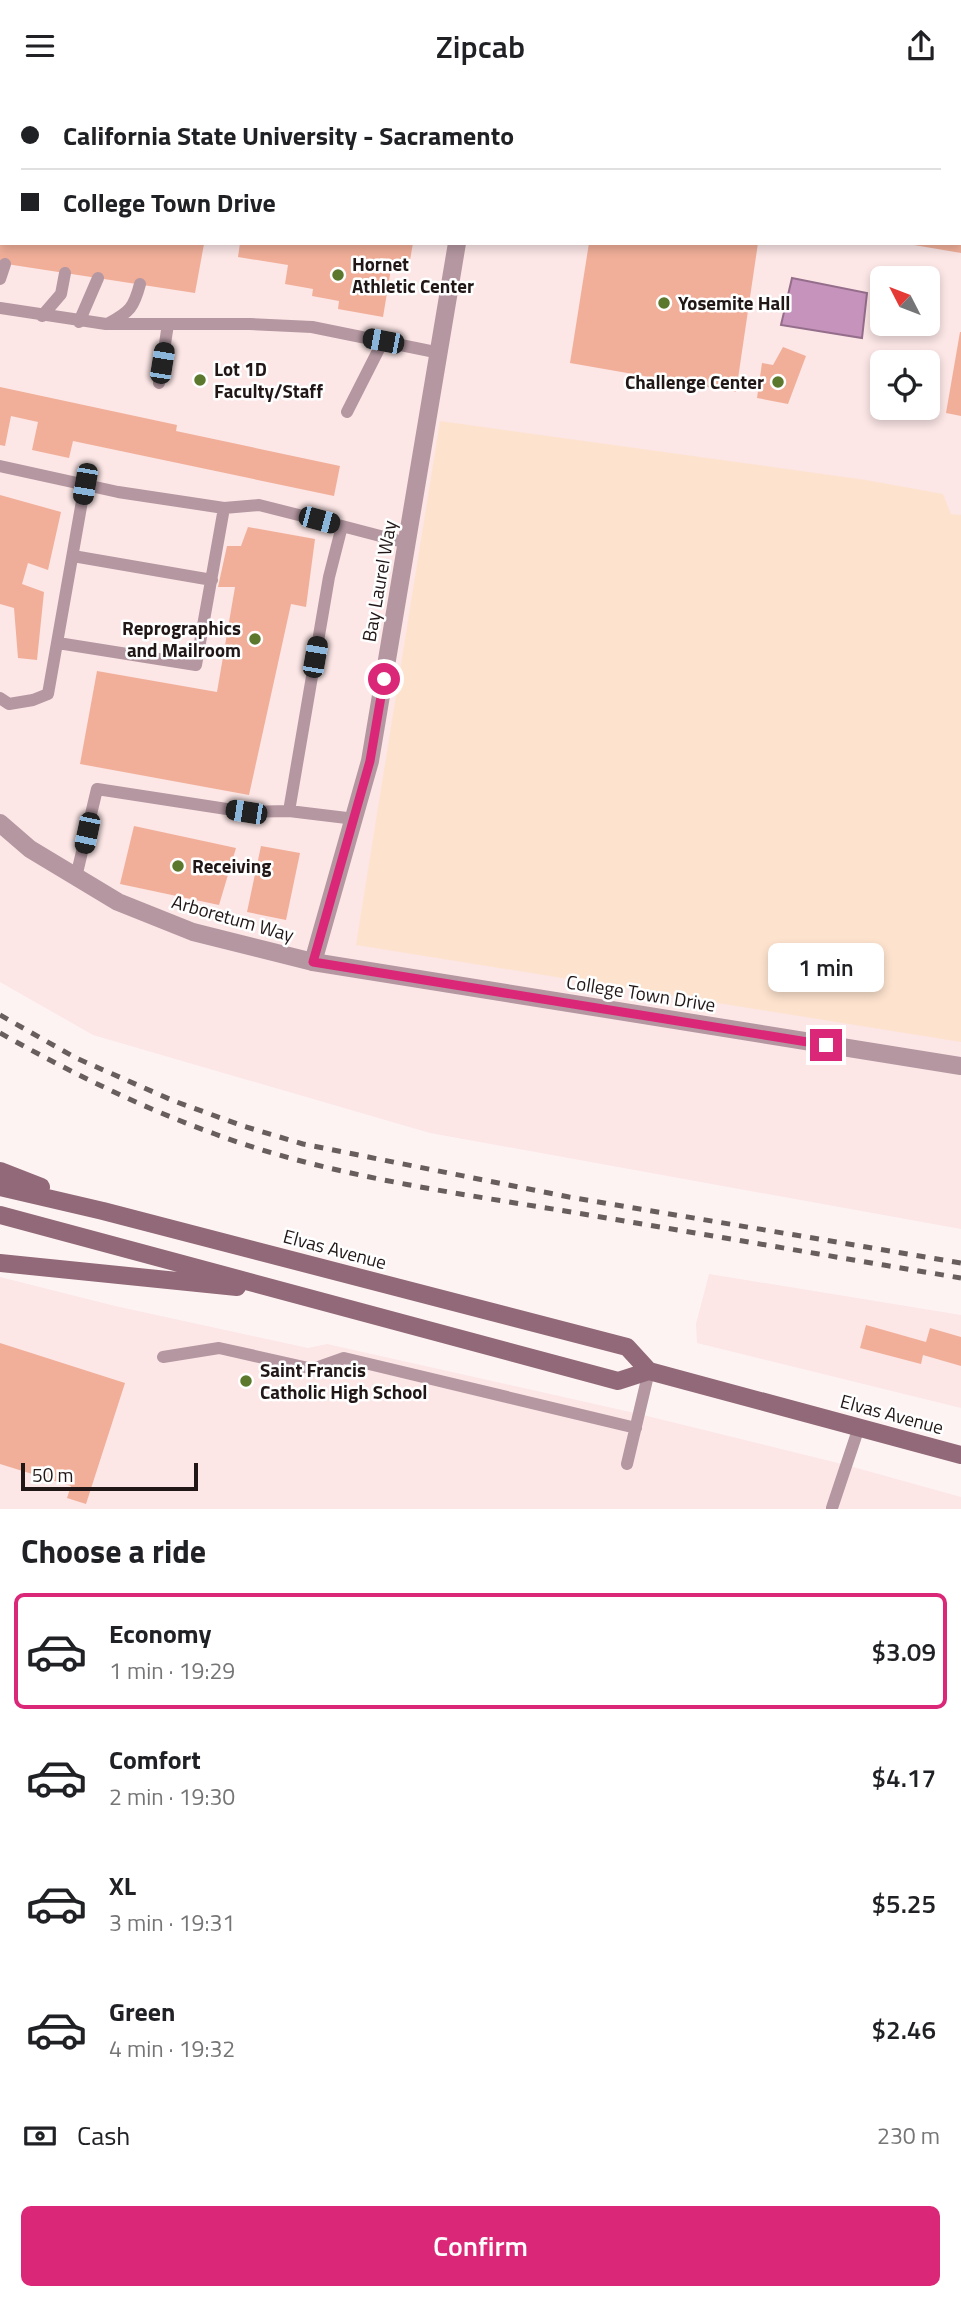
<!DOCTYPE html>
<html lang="en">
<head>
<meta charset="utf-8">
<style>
  body { margin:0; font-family:"Titillium Web",sans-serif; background:#f6f6f6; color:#202124; height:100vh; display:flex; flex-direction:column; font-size:26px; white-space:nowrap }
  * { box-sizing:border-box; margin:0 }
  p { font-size:23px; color:#757577 }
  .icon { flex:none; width:38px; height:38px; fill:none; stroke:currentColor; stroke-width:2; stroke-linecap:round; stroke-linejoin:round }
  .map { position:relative; height:1418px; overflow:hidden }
  .drawer { display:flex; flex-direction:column; background:#fff; flex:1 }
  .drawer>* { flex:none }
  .top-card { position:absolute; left:0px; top:0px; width:962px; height:154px; box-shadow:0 4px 10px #0003; display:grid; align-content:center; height:154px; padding:0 21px; background:#fff }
  .needle { width:46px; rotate:312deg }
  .controls { position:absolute; left:870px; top:175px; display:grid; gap:14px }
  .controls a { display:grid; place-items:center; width:70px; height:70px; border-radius:10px; background:#fff; box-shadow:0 4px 10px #0003; font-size:35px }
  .scale { position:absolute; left:21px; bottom:18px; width:177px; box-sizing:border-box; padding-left:7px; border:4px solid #211717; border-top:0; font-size:19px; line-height:24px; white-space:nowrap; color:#211717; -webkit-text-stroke:5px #fff; paint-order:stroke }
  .end { position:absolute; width:32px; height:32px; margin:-16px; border:9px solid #db2777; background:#fff; box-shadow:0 0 0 4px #fff }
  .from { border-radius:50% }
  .bubble { position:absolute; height:49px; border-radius:10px; background:#fff; box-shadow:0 4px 10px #0003; font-size:23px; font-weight:600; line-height:49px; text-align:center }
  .car { position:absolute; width:21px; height:42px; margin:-21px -10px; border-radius:9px; box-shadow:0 0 5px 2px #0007; background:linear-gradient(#222 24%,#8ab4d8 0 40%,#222 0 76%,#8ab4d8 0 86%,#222 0) }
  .top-card b { display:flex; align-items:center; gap:24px; height:66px; font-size:26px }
  .top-card b+b { border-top:2px solid #e0e0e0 }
  .top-card i { width:18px; height:18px; background:#202124 }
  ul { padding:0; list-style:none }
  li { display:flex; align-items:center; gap:21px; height:116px; margin:0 14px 10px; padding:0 7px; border:4px solid transparent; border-radius:10px }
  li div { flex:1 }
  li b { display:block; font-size:26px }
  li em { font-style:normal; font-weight:600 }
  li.current { border-color:#db2777 }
  li>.icon { width:63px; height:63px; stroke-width:1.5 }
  h2 { padding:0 21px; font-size:32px; line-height:84px }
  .pay { display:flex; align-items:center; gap:18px; height:77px; padding:0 21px; font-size:26px }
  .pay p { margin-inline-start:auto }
  .primary-button { display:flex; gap:14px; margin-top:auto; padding:14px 21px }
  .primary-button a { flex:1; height:80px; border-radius:10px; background:#db2777; color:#fff; font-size:28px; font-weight:600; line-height:80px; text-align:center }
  header { display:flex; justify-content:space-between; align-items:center; height:91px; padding:0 21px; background:#fff; font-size:32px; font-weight:600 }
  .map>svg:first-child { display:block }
  .built { fill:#fce6e6; fill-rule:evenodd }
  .green { fill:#fde3ce }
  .water { fill:#c693bd; stroke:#946e8b; stroke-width:2 }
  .building { fill:#f1af99 }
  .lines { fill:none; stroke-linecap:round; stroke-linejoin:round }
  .service { stroke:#b497a1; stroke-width:12 }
  .minor { stroke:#b497a1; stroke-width:18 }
  .tertiary { stroke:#b497a1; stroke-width:18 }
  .secondary { stroke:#926978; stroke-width:18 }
  .rail { stroke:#695e5e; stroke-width:5; stroke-dasharray:9 9; stroke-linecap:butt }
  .route { stroke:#db2777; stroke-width:9 }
  .poi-dot { fill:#5b782d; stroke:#fff; stroke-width:2.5 }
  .labels { text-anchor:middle; stroke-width:5; stroke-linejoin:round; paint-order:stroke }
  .poi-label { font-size:19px; font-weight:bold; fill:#211717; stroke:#fff; text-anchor:start }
  .street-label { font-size:19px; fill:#211717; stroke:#fff }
</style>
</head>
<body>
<header><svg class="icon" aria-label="menu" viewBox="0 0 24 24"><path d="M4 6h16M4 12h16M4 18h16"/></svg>Zipcab<svg class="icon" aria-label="share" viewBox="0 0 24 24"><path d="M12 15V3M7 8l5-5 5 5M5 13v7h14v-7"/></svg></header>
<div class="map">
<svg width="961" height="1418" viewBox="0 0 961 1418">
  <rect width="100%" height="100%" fill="#fef3f3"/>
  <path class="built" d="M 0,0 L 961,0 L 961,1138 L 430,1042 L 93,944 L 0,891 ZM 2,2 L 961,2 L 961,152 L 2,152 ZM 882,187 L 928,187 L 928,233 L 882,233 ZM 882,271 L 928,271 L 928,317 L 882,317 Z
    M 709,1183 L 961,1224 L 961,1317 L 697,1252 L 696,1233 Z
    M 0,1186 L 115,1215 L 308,1257 L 327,1253 L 639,1323 L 846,1374 L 961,1406 L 961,1418 L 0,1418 Z"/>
  <path class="green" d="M 440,330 L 866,389 L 943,403 L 951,423 L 961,424 L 961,951 L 356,854 Z"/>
  <path class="water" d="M 792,187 L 867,202 L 862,247 L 781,234 Z"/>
  <path class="building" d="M 0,152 L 201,152 L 204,153 L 195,202 L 0,172 Z
    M 240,152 L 413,152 L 409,175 L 392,172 L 383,226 L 338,218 L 339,210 L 312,205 L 313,198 L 285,193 L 288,174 L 238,166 Z
    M 589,152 L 758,152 L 736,301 L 570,272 Z
    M 914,152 L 961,152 L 961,162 L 914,154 Z
    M 960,241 L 961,241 L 961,325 L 946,322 Z
    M 783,256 L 806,265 L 788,313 L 757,307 L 762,272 L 773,274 Z
    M 0,296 L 177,334 L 176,340 L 340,375 L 334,405 L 73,350 L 69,367 L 32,359 L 38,331 L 11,325 L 5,355 L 0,354 Z
    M 0,404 L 61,421 L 48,479 L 28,472 L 22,493 L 44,501 L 37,569 L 18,567 L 14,517 L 0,513 Z
    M 248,436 L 315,448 L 306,516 L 291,513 L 249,704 L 80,673 L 97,580 L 217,601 L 235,496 L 218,496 L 227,455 L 241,455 Z
    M 134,735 L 236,757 L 219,814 L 120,793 Z
    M 261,755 L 300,762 L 286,829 L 247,821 Z
    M 866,1234 L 926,1251 L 930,1237 L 961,1246 L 961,1275 L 923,1264 L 921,1273 L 860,1257 Z
    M 0,1252 L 125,1292 L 86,1413 L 67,1407 L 71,1395 L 0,1373 Z"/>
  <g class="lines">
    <path class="service" d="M 0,188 L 5,173
      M 0,217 L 106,233 L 250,233 L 312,236 L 440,262
      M 42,225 L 61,203 L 65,182
      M 79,231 L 98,187
      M 109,232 C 130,221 134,216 140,193
      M 159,292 L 168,233
      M 347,321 L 383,250
      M 0,375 L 118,401 L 224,417 L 259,414 L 342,435
      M 73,465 L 212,489
      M 58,552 L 196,574 L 224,417
      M 0,607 L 9,613 L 33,609 L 48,603 L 85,393
      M 355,728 L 289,720 L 329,486 L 342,435 L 407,452
      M 76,786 L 97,698 L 246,721 L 289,720
      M 163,1266 L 219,1257 L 313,1278 L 344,1267 L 636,1337
      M 627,1373 L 649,1280
      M 832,1417 L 859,1336"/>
    <path class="minor" d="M 476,2 L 477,0
      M 313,871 L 370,670 L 457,152"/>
    <path class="tertiary" d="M 0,732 L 30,758 L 118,811 L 193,841 L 313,871 L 961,975"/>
    <path class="secondary" d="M 0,1080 L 41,1096
      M 0,1096 L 103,1120 L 627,1256 L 649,1280
      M 0,1124 L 618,1290 L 649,1280 L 961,1364
      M 0,1172 L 237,1196"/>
    <path class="rail" d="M 0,924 L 76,967 L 174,1010 L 243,1035 L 303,1053 L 569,1106 L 961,1172
      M 0,942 C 70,981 140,1016 215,1043 C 325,1084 449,1101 565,1120 C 697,1142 829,1165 961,1187"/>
  </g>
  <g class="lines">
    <path class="route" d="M 384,588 L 370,670 L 313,871 L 826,954"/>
  </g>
  <g class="poi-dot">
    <circle cx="338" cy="184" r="7"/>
    <circle cx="664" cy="212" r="7"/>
    <circle cx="200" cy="289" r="7"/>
    <circle cx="778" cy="291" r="7"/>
    <circle cx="255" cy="548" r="7"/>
    <circle cx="178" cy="775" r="7"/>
    <circle cx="246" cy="1290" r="7"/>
  </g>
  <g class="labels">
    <g class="poi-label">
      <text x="352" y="180">Hornet<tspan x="352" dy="22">Athletic Center</tspan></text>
      <text x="678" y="219">Yosemite Hall</text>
      <text x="214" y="285">Lot 1D<tspan x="214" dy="22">Faculty/Staff</tspan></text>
      <text x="764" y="298" text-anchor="end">Challenge Center</text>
      <text x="241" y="544" text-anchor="end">Reprographics<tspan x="241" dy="22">and Mailroom</tspan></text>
      <text x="192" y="782">Receiving</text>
      <text x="260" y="1286">Saint Francis<tspan x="260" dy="22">Catholic High School</tspan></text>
    </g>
    <g class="street-label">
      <text transform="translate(379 490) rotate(-80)" y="7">Bay Laurel Way</text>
      <text transform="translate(233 827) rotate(16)" y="7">Arboretum Way</text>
      <text transform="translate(641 902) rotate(9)" y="7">College Town Drive</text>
      <text transform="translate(335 1158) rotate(15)" y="7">Elvas Avenue</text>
      <text transform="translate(892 1323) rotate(15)" y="7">Elvas Avenue</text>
    </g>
  </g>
</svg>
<div class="controls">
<a><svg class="needle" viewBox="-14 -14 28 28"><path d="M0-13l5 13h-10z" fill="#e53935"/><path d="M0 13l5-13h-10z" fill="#757577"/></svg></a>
<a><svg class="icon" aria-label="locate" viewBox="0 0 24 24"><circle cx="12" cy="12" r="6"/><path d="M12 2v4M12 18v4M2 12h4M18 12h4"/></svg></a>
</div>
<div class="scale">50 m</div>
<i class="end from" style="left:384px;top:588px"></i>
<i class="end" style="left:826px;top:954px"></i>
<div class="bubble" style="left:768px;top:852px;width:116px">1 min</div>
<i class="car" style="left:383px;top:250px;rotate:281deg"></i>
<i class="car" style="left:162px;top:272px;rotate:9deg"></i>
<i class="car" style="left:85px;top:393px;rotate:190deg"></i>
<i class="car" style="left:319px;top:429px;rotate:105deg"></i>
<i class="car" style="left:315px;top:566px;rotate:10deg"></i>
<i class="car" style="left:246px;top:721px;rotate:279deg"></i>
<i class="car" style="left:87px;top:742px;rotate:192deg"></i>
<div class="top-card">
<b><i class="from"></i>California State University - Sacramento</b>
<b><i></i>College Town Drive</b>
</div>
</div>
<section class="drawer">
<h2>Choose a ride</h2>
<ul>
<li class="current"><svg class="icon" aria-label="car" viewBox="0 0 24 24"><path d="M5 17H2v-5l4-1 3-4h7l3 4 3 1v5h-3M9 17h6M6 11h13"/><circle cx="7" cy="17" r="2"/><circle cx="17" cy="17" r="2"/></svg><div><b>Economy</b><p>1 min · 19:29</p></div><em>$3.09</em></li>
<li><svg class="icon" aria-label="car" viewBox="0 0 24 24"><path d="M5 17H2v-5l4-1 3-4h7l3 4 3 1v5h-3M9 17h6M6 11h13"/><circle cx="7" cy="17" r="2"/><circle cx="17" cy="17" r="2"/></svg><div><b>Comfort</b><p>2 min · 19:30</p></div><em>$4.17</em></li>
<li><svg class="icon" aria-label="car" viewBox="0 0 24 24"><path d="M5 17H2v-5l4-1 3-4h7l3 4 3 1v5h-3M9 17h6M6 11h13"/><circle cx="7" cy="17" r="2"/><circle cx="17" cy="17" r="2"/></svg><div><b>XL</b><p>3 min · 19:31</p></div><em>$5.25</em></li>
<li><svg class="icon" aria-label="car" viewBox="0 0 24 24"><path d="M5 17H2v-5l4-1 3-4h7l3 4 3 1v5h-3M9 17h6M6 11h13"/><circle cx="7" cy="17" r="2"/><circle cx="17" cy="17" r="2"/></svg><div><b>Green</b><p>4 min · 19:32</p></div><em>$2.46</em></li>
</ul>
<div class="pay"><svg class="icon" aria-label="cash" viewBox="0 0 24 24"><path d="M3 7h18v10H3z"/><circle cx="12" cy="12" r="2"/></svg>Cash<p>230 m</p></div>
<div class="primary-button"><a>Confirm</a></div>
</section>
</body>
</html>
